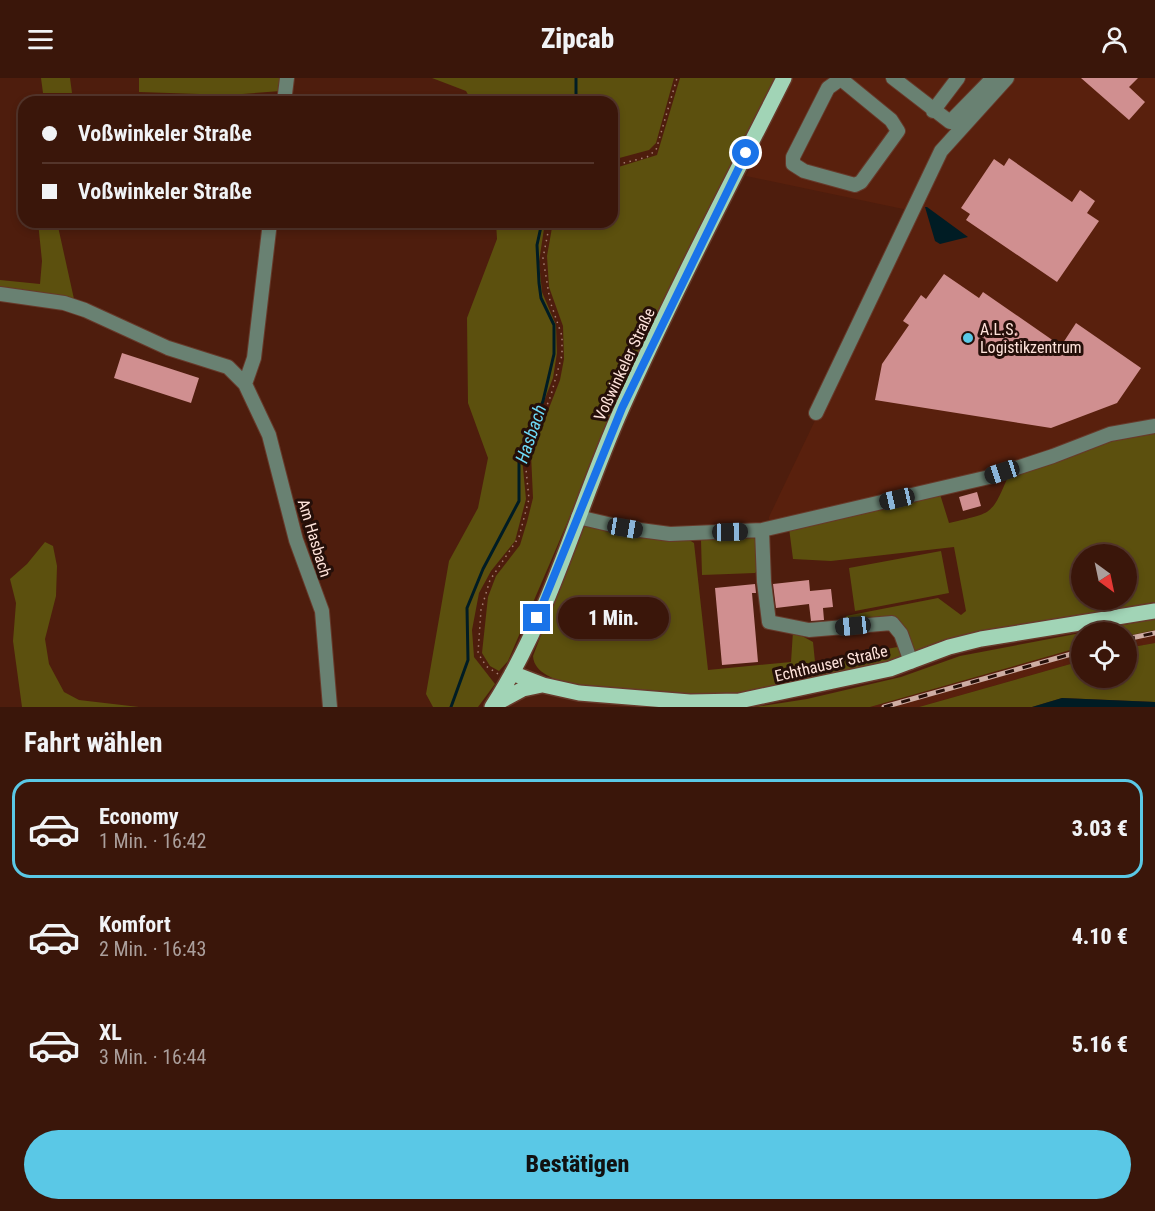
<!DOCTYPE html>
<html lang="de">
<head>
<meta charset="utf-8">
<style>
  body { margin:0; font-family:"Roboto Condensed",sans-serif; background:#452318; color:#f1f3f6; height:100vh; display:flex; flex-direction:column; font-size:22px; white-space:nowrap }
  * { box-sizing:border-box; margin:0 }
  p { font-size:20px; color:#ab9f9c }
  .icon { flex:none; width:33px; height:33px; fill:none; stroke:currentColor; stroke-width:2; stroke-linecap:round; stroke-linejoin:round }
  .map { position:relative; height:629px; overflow:hidden }
  .sheet { display:flex; flex-direction:column; background:#3a160a; flex:1 }
  .sheet>* { flex:none }
  .hud { position:absolute; left:18px; top:18px; width:600px; height:132px; border-radius:18px; box-shadow:0 3px 9px #0003,0 0 0 2px #54352b; display:grid; align-content:center; height:132px; padding:0 24px; background:#3a160a }
  .needle { width:39px; rotate:147deg }
  .fabs { position:absolute; left:1071px; top:466px; display:grid; gap:12px }
  .fabs a { display:grid; place-items:center; width:66px; height:66px; border-radius:50%; background:#3a160a; box-shadow:0 3px 9px #0003,0 0 0 2px #54352b; font-size:30px }
  .end { position:absolute; width:27px; height:27px; margin:-14px; border:8px solid #1a73e8; background:#fff; box-shadow:0 0 0 3px #fff }
  .from { border-radius:50% }
  .bubble { position:absolute; height:42px; border-radius:21px; background:#3a160a; box-shadow:0 3px 9px #0003,0 0 0 2px #54352b; font-size:20px; font-weight:800; line-height:42px; text-align:center }
  .car { position:absolute; width:18px; height:36px; margin:-18px -9px; border-radius:8px; box-shadow:0 0 4px 2px #0007; background:linear-gradient(#222 24%,#8ab4d8 0 40%,#222 0 76%,#8ab4d8 0 86%,#222 0) }
  .hud b { display:flex; align-items:center; gap:21px; height:57px; font-size:22px }
  .hud b+b { border-top:2px solid #54352b }
  .hud i { width:15px; height:15px; background:#f1f3f6 }
  ul { padding:0; list-style:none }
  li { display:flex; align-items:center; gap:18px; height:99px; margin:0 12px 9px; padding:0 12px; border:3px solid transparent; border-radius:18px }
  li div { flex:1 }
  li b { display:block; font-size:22px }
  li em { font-style:normal; font-weight:800 }
  li.selected { border-color:#5ac8e6 }
  li>.icon { width:54px; height:54px; stroke-width:1.5 }
  h2 { padding:0 24px; font-size:27px; line-height:72px }
  .primary-button { display:flex; gap:12px; margin-top:auto; padding:12px 24px }
  .primary-button a { flex:1; height:69px; border-radius:36px; background:#5ac8e6; color:#111; font-size:24px; font-weight:800; line-height:69px; text-align:center }
  header { display:flex; justify-content:space-between; align-items:center; height:78px; padding:0 24px; background:#3a160a; font-size:27px; font-weight:800 }
  .map>svg:first-child { display:block }
  .built { fill:#59200d }
  .green { fill:#5c500e; fill-rule:evenodd }
  .water { fill:#001c24 }
  .lines { fill:none; stroke-linecap:round; stroke-linejoin:round }
  .stream { stroke:#001c24; stroke-width:3 }
  .building { fill:#d08f90 }
  .minor-casing { stroke:#67392a; stroke-width:16 }
  .major-casing { stroke:#67392a; stroke-width:18 }
  .path { stroke:#a68074; stroke-width:1.5; stroke-dasharray:1.5 4.5; stroke-linecap:butt }
  .minor { stroke:#698172; stroke-width:14 }
  .major { stroke:#a1d4b6; stroke-width:15 }
  .rail-casing { stroke:#ceada3; stroke-width:5 }
  .rail { stroke:#250f09; stroke-width:3; stroke-dasharray:9; stroke-linecap:butt }
  .route { stroke:#1a73e8; stroke-width:8 }
  .poi-dot { fill:#5ac8e6; stroke:#250f09; stroke-width:2 }
  .labels { text-anchor:middle; stroke-width:6; stroke-linejoin:round; paint-order:stroke }
  .poi-label { font-size:16px; fill:#fee3db; stroke:#250f09; text-anchor:start }
  .street-label { font-size:16px; fill:#fee3db; stroke:#250f09 }
  .water-label { font-size:18px; font-style:italic; fill:#6edaf7; stroke:#250f09 }
</style>
</head>
<body>
<header><svg class="icon" aria-label="menu" viewBox="0 0 24 24"><path d="M4 6h16M4 12h16M4 18h16"/></svg>Zipcab<svg class="icon" aria-label="person" viewBox="0 0 24 24"><circle cx="12" cy="8" r="4"/><path d="M4 21q1-7 8-7t8 7"/></svg></header>
<div class="map">
<svg width="1155" height="629" viewBox="0 0 1155 629">
  <rect width="100%" height="100%" fill="#4e1d0d"/>
  <path class="built" d="M 792,0 L 1155,0 L 1155,345 L 1016,386 L 769,446 L 769,439 L 944,72 L 908,132 L 746,98 Z
    M 1155,552 L 1155,565 L 1127,570 L 1127,558 Z
    M 1081,569 L 1081,583 L 919,629 L 870,629 Z"/>
  <path class="green" d="M 41,0 L 70,0 L 72,15 L 43,15 Z
    M 139,0 L 289,0 L 281,13 L 229,17 L 139,14 Z
    M 432,0 L 674,0 L 656,65 L 649,72 L 612,82 L 612,24 L 472,24 L 466,13 Z
    M 680,0 L 776,0 L 615,333 L 508,583 L 499,593 L 490,588 L 482,575 L 488,519 L 496,498 L 520,467 L 527,444 L 533,420 L 531,376 L 560,302 L 564,281 L 563,248 L 549,209 L 547,178 L 553,144 L 612,144 L 612,91 L 657,77 Z
    M 38,144 L 57,144 L 74,221 L 0,211 L 0,202 L 40,206 L 42,183 Z
    M 496,144 L 545,144 L 539,184 L 542,214 L 556,247 L 557,275 L 553,300 L 522,380 L 526,421 L 515,463 L 491,493 L 479,515 L 472,552 L 474,579 L 495,606 L 478,629 L 433,629 L 426,616 L 449,483 L 478,430 L 488,380 L 468,325 L 467,240 L 497,161 Z
    M 1155,351 L 1155,524 L 969,558 L 920,576 L 911,573 L 899,542 L 848,547 L 846,538 L 938,520 L 961,537 L 966,533 L 954,469 L 831,483 L 793,481 L 789,450 L 939,413 L 949,445 C 995,434 991,438 1010,394 L 1090,366 ZM 1082,477 L 1126,477 L 1126,522 L 1082,522 Z
    M 586,447 L 681,457 L 694,465 L 708,592 L 791,584 L 793,553 L 813,564 L 815,584 L 903,568 L 901,583 L 724,619 L 570,607 C 556,601 534,596 533,578 L 582,449 Z
    M 754,460 L 757,462 L 758,492 L 755,495 L 702,497 L 701,462 Z
    M 45,464 L 53,468 L 57,488 L 56,518 L 45,561 L 49,586 L 64,614 L 79,622 L 139,629 L 22,629 L 13,563 L 16,525 L 10,501 L 27,486 Z
    M 941,473 L 949,515 L 855,533 L 849,490 Z
    M 1155,541 L 1155,552 L 1127,558 L 1126,555 L 1082,555 L 1081,569 L 870,629 L 755,629 L 807,621 L 901,599 L 960,578 Z
    M 1155,565 L 1155,624 L 1062,620 L 1032,629 L 919,629 L 1081,583 L 1082,600 L 1126,600 L 1127,570 Z"/>
  <path class="water" d="M 925,129 L 927,129 L 968,159 L 940,166 L 935,163 Z
    M 1062,620 L 1155,624 L 1155,629 L 1032,629 Z"/>
  <g class="lines">
    <path class="stream" d="M 576,0 L 576,24
      M 451,629 L 468,582 L 467,530 L 483,491 L 519,423 L 519,384 L 543,323 L 554,276 L 554,247 L 541,220 L 539,205 L 537,167 L 542,144"/>
  </g>
  <path class="building" d="M 1081,0 L 1138,0 L 1129,9 L 1145,24 L 1129,42 Z
    M 1009,80 L 1072,124 L 1080,112 L 1095,123 L 1087,135 L 1099,143 L 1057,204 L 966,142 L 970,136 L 961,130 L 994,81 L 1004,88 Z
    M 944,196 L 979,220 L 983,214 L 1061,268 L 1076,245 L 1141,290 L 1117,325 L 1051,350 L 875,322 L 882,286 L 909,247 L 903,243 L 921,217 L 926,221 Z
    M 122,275 L 199,300 L 191,325 L 114,300 Z
    M 977,414 L 981,428 L 963,433 L 959,419 Z
    M 809,502 L 810,513 L 831,511 L 833,529 L 823,530 L 824,542 L 811,543 L 809,526 L 776,530 L 773,506 Z
    M 755,506 L 756,515 L 752,515 L 758,584 L 722,587 L 715,510 Z"/>
  <g class="lines">
    <defs>
      <path id="minor" d="M 893,0 L 950,44 L 993,0
        M 841,1 L 891,42 L 898,53 L 861,104 L 855,107 L 804,93 L 793,86 L 793,79 L 828,10 L 842,0
        M 284,24 L 287,0
        M 933,33 L 958,0
        M 0,216 L 64,225 L 85,232 L 168,270 L 228,289 L 245,306 L 269,357 L 296,462 L 322,533 L 330,629
        M 245,306 L 254,280 L 270,144
        M 816,335 L 941,73 L 1007,0
        M 578,439 L 625,450 L 670,456 L 762,452 L 989,399 L 1053,378 L 1110,356 L 1155,348
        M 762,452 L 764,504 L 769,544 L 809,552 L 892,545 L 901,556 L 911,584"/>
      <path id="major" d="M 512,595 L 543,607 L 579,615 L 690,624 L 739,623 L 890,591 L 949,569 L 981,561 L 1155,533
        M 495,626 L 523,611 L 542,607
        M 492,629 C 551,538 578,428 622,330 C 672,218 729,109 784,0"/>
    </defs>
    <use href="#minor" class="minor-casing"/>
    <use href="#major" class="major-casing"/>
    <path class="path" d="M 612,88 L 647,79 L 656,72 L 677,0
      M 498,596 L 486,588 L 478,575 L 481,532 L 490,502 L 519,459 L 529,421 L 526,391 L 528,376 L 551,317 L 562,277 L 562,258 L 550,223 L 543,180 L 550,144"/>
    <use href="#minor" class="minor"/>
    <use href="#major" class="major"/>
    <defs>
      <path id="rail" d="M 1126,561 L 1155,555
        M 884,629 L 1082,573"/>
    </defs>
    <use href="#rail" class="rail-casing"/>
    <use href="#rail" class="rail"/>
  </g>
  <g class="lines">
    <path class="route" d="M 537,540 L 622,330 L 746,75"/>
  </g>
  <circle class="poi-dot" cx="968" cy="260" r="6"/>
  <g class="labels">
    <g class="poi-label">
      <text x="980" y="257">A.L.S.<tspan x="980" dy="18">Logistikzentrum</tspan></text>
    </g>
    <g class="street-label">
      <text transform="translate(624 286) rotate(-65)" y="6">Voßwinkeler Straße</text>
      <text transform="translate(315 460) rotate(73)" y="6">Am Hasbach</text>
      <text transform="translate(831 585) rotate(-13)" y="6">Echthauser Straße</text>
    </g>
    <g class="water-label">
      <text transform="translate(531 356) rotate(-71)" y="6">Hasbach</text>
    </g>
  </g>
</svg>
<div class="fabs">
<a><svg class="needle" viewBox="-14 -14 28 28"><path d="M0-13l5 13h-10z" fill="#e53935"/><path d="M0 13l5-13h-10z" fill="#ab9f9c"/></svg></a>
<a><svg class="icon" aria-label="locate" viewBox="0 0 24 24"><circle cx="12" cy="12" r="6"/><path d="M12 2v4M12 18v4M2 12h4M18 12h4"/></svg></a>
</div>
<i class="end from" style="left:746px;top:75px"></i>
<i class="end" style="left:537px;top:540px"></i>
<div class="bubble" style="left:558px;top:519px;width:111px">1 Min.</div>
<i class="car" style="left:1002px;top:394px;rotate:252deg"></i>
<i class="car" style="left:897px;top:421px;rotate:257deg"></i>
<i class="car" style="left:625px;top:450px;rotate:99deg"></i>
<i class="car" style="left:730px;top:454px;rotate:89deg"></i>
<i class="car" style="left:853px;top:548px;rotate:264deg"></i>
<div class="hud">
<b><i class="from"></i>Voßwinkeler Straße</b>
<b><i></i>Voßwinkeler Straße</b>
</div>
</div>
<section class="sheet">
<h2>Fahrt wählen</h2>
<ul>
<li class="selected"><svg class="icon" aria-label="car" viewBox="0 0 24 24"><path d="M5 17H2v-5l4-1 3-4h7l3 4 3 1v5h-3M9 17h6M6 11h13"/><circle cx="7" cy="17" r="2"/><circle cx="17" cy="17" r="2"/></svg><div><b>Economy</b><p>1 Min. · 16:42</p></div><em>3.03 €</em></li>
<li><svg class="icon" aria-label="car" viewBox="0 0 24 24"><path d="M5 17H2v-5l4-1 3-4h7l3 4 3 1v5h-3M9 17h6M6 11h13"/><circle cx="7" cy="17" r="2"/><circle cx="17" cy="17" r="2"/></svg><div><b>Komfort</b><p>2 Min. · 16:43</p></div><em>4.10 €</em></li>
<li><svg class="icon" aria-label="car" viewBox="0 0 24 24"><path d="M5 17H2v-5l4-1 3-4h7l3 4 3 1v5h-3M9 17h6M6 11h13"/><circle cx="7" cy="17" r="2"/><circle cx="17" cy="17" r="2"/></svg><div><b>XL</b><p>3 Min. · 16:44</p></div><em>5.16 €</em></li>
</ul>
<div class="primary-button"><a>Bestätigen</a></div>
</section>
</body>
</html>
